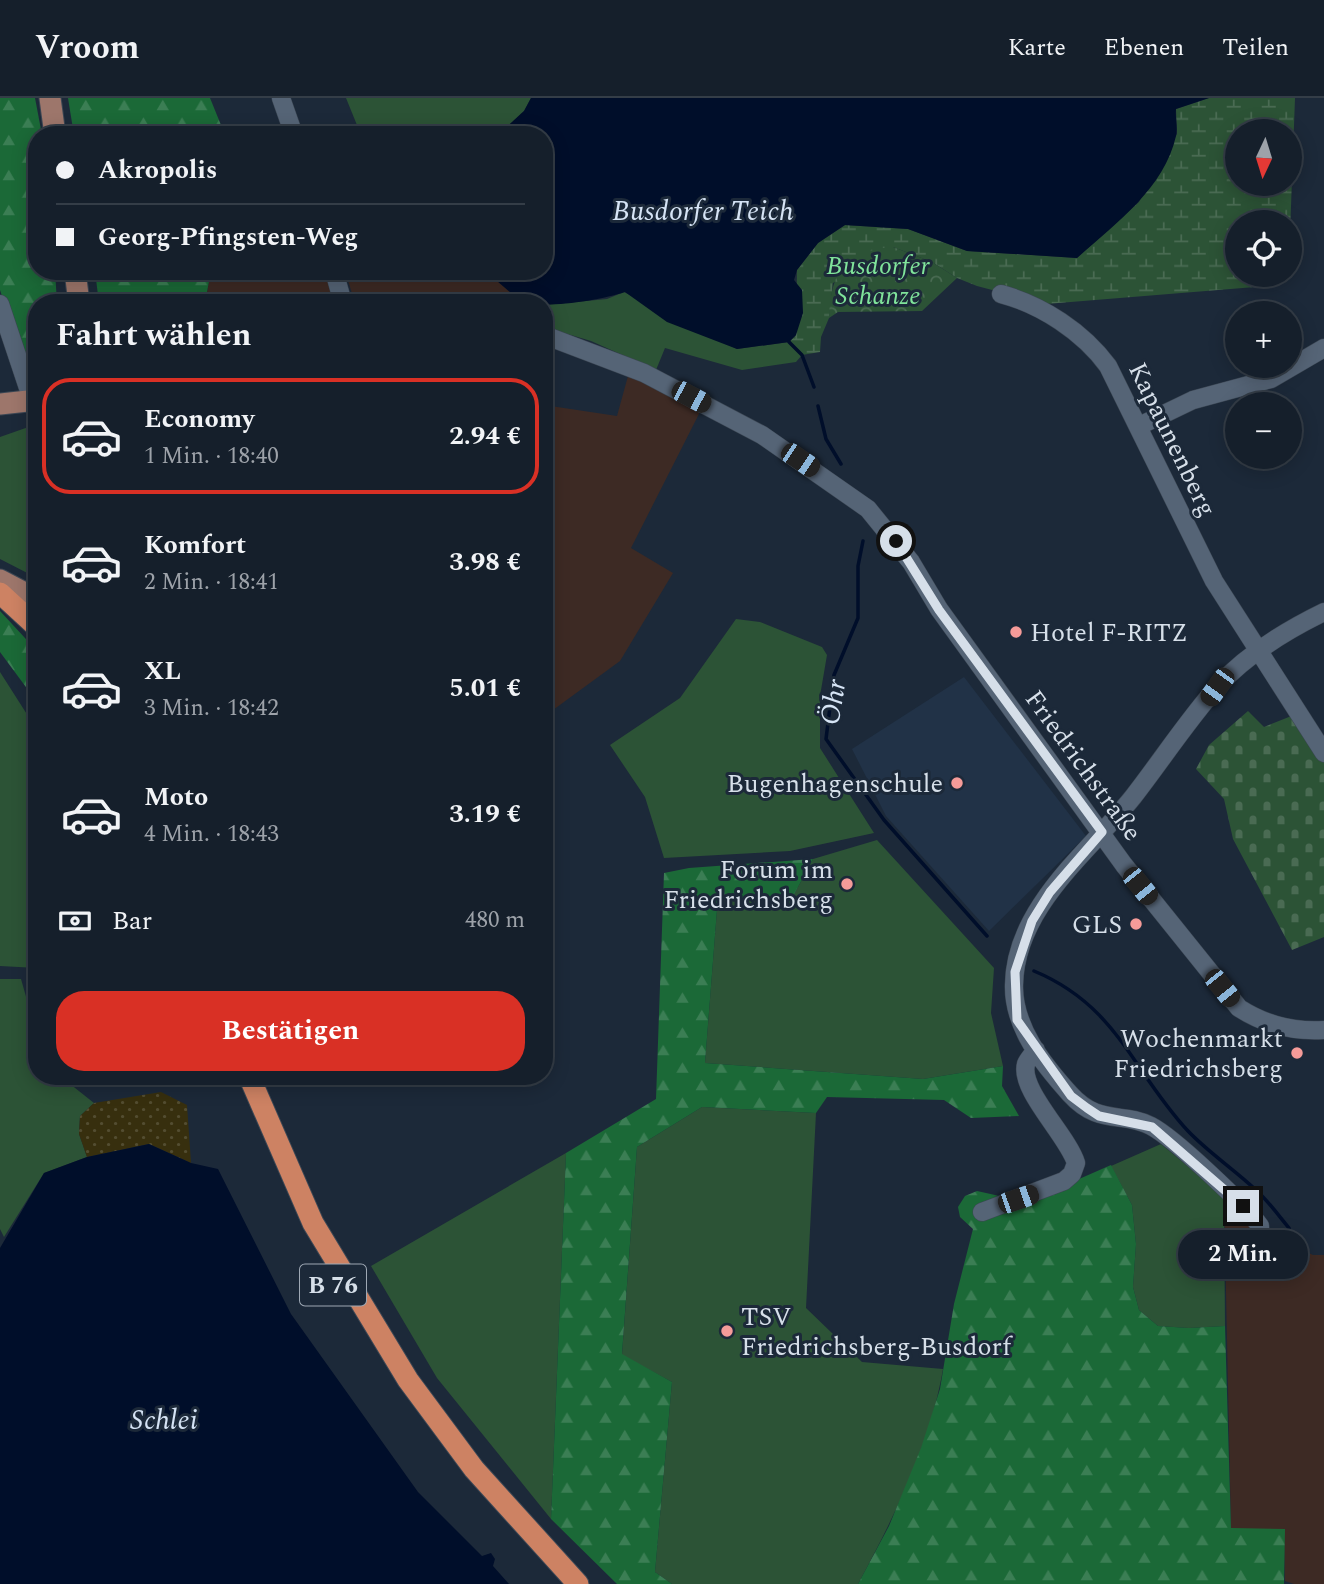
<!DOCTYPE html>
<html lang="de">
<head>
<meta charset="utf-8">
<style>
  body { margin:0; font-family:Spectral,serif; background:#1e2733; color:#f1f3f6; height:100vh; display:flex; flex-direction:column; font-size:26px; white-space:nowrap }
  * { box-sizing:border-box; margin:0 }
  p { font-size:23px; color:#9da2a9 }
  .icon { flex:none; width:38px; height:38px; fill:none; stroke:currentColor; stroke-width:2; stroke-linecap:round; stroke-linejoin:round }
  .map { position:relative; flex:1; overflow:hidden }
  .drawer { position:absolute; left:28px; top:196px; width:525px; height:791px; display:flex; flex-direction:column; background:#151f2b; border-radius:28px; box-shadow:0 4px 18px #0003,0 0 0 2px #343d47 }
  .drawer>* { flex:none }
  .hud { position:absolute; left:28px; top:28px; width:525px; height:154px; border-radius:28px; box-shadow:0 4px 18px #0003,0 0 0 2px #343d47; display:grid; align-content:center; height:154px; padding:0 28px; background:#151f2b }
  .needle { width:46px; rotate:184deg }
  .buttons { position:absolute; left:1225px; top:21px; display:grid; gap:14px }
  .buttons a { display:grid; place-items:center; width:77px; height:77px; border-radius:50%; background:#151f2b; box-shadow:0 4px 18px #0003,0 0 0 2px #343d47; font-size:35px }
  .end { position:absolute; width:32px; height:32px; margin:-16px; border:9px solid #d6dfe9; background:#111; box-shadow:0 0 0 4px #111 }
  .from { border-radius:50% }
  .bubble { position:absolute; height:49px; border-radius:24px; background:#151f2b; box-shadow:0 4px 18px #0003,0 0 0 2px #343d47; font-size:23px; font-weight:700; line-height:49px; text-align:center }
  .car { position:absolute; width:21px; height:42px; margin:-21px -10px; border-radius:9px; box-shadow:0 0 5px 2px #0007; background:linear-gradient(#222 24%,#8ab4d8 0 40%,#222 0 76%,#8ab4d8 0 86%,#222 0) }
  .hud b { display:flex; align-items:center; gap:24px; height:66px; font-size:26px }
  .hud b+b { border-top:2px solid #343d47 }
  .hud i { width:18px; height:18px; background:#f1f3f6 }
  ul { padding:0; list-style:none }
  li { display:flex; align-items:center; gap:21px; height:116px; margin:0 14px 10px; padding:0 14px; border:4px solid transparent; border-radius:28px }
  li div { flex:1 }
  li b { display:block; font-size:26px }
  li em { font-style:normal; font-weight:700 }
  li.active { border-color:#d93025 }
  li>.icon { width:63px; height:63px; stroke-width:1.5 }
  h2 { padding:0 28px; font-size:32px; line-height:84px }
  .pay { display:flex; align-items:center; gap:18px; height:77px; padding:0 28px; font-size:26px }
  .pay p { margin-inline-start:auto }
  .cta { display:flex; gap:14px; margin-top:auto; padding:14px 28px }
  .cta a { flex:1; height:80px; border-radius:28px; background:#d93025; color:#fff; font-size:28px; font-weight:700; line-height:80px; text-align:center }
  header { display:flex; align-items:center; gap:42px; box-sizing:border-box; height:98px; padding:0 35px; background:#151f2b; border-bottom:2px solid #343d47 }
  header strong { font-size:33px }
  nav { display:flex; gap:38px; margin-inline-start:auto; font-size:24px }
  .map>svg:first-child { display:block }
  .commercial { fill:#3d2a24 }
  .built { fill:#213247 }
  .green { fill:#2c5336 }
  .forest { fill:url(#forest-firs) }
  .wetland { fill:url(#wetland-marsh); fill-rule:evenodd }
  .sand { fill:url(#sand-dots) }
  .cemetery { fill:url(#cemetery-stones) }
  .park { fill:url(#park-crowns) }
  .water { fill:#000e2a }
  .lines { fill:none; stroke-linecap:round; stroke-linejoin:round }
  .stream { stroke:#000e2a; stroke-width:3.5 }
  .minor-casing { stroke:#3c4754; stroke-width:19 }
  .major-casing { stroke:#3c4754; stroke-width:23 }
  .highway-casing { stroke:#3c4754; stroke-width:23 }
  .minor { stroke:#556476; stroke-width:18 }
  .major { stroke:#9d766b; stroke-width:21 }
  .highway { stroke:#cd8263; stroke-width:21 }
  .route { stroke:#d6dfe9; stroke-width:9 }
  .poi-dot { fill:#f59b99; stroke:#1c2939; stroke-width:2.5 }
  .labels { text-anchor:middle; stroke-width:6; stroke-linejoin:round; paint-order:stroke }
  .shield { fill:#1c2939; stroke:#9ea8b4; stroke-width:2 }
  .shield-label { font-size:24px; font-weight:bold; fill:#d6dfe9 }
  .park-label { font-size:26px; font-style:italic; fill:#80e49b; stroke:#1c2939 }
  .street-label { font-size:26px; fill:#d6dfe9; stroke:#1c2939 }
  .poi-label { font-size:26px; fill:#d6dfe9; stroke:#1c2939; text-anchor:end }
  .water-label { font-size:28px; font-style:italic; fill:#d6e4f5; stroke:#1c2939 }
</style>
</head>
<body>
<header>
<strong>Vroom</strong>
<nav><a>Karte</a><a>Ebenen</a><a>Teilen</a></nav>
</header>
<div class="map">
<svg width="1324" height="1486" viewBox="0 0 1324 1486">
  <defs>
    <pattern id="forest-firs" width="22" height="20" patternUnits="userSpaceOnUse" patternTransform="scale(1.75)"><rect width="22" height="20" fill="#1b6937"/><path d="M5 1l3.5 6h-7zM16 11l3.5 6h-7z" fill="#3b7e54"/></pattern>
    <pattern id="wetland-marsh" width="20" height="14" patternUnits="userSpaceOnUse" patternTransform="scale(1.75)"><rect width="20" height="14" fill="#2c5336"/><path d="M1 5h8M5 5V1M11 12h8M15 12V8" fill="none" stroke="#4a6b53"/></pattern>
    <pattern id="sand-dots" width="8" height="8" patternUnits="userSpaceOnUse" patternTransform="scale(1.75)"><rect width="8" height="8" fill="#372f0e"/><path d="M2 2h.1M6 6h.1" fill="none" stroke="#534d31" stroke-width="1.8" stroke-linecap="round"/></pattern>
    <pattern id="cemetery-stones" width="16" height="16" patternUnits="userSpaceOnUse" patternTransform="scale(1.75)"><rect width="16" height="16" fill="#2c5336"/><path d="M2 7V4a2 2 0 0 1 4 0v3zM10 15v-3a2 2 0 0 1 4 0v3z" fill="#4a6b53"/></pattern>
    <pattern id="park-crowns" width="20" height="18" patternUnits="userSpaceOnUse" patternTransform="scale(1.75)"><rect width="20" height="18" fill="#2c5336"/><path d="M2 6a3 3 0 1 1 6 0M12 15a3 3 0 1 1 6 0" fill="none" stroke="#4a6b53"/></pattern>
  </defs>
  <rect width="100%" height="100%" fill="#1c2939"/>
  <path class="commercial" d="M 211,173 L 329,173 L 337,205 L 205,205 Z
    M 345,173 L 488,173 L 527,205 L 355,205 Z
    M 628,278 L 702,310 L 631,450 L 673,475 L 620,563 L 553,612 L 544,630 L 544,307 L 617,318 Z
    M 1224,1098 L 1250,1127 L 1313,1157 L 1324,1157 L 1324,1486 L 1294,1486 L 1285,1483 L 1284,1431 L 1231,1431 Z"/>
  <path class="built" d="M 964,579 L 1086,738 L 989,833 L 886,718 L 852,651 Z"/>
  <path class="green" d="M 346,0 L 531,0 L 524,13 L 498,37 L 361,37 Z
    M 624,194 L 737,251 L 789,244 L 802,257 L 796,264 L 742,272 L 665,250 L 656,272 L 591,243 L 544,229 L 544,207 L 607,201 Z
    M 37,326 L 37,480 L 0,461 L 0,339 Z
    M 736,521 L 760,524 L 822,549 L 827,557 L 820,598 L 820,650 L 874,735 L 790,753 L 664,760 L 645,699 L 610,647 L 680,600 Z
    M 0,574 L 37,632 L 37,870 L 0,868 Z
    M 877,742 L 994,870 L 991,915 L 1003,968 L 923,981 L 705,965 L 718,799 L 790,804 L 813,761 Z
    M 0,881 L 21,881 L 37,937 L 37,978 L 60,978 L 94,1005 L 80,1018 L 79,1036 L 87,1059 L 44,1075 L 4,1139 L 0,1131 Z
    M 702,1009 L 816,1015 L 806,1210 L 862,1264 L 943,1271 C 930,1347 894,1419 858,1486 L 672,1486 L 655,1474 L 672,1284 L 622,1257 L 637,1049 Z
    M 1161,1046 L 1224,1098 L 1225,1228 L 1189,1230 L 1158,1228 L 1139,1212 L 1133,1189 L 1136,1146 L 1132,1107 L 1111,1068 Z
    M 566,1055 L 551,1421 L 437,1280 L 371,1168 Z"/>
  <path class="forest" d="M 0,0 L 35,0 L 42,37 L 37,37 L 37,173 L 55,173 L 57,205 L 37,205 L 37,283 L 22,259 L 0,192 Z
    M 68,0 L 210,0 L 225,37 L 74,37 Z
    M 95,173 L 211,173 L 206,199 L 178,200 L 172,205 L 99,205 Z
    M 0,513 L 37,553 L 37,604 L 0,554 Z
    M 813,761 L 790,804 L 718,799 L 705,965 L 923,981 L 1003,968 L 1002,988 L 1019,1018 L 971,1020 L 944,1002 L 827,999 L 816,1015 L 702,1009 L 637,1049 L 622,1256 L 672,1284 L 655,1474 L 672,1486 L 617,1486 L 551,1421 L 566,1055 L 656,1001 L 664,775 L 689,770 Z
    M 1111,1067 L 1132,1107 L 1136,1146 L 1133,1189 L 1139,1212 L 1158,1228 L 1189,1230 L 1225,1228 L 1231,1430 L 1285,1431 L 1284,1486 L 858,1486 L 889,1428 L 921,1350 L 940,1291 L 954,1206 L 973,1131 L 960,1119 L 958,1109 L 965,1098 L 977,1093 L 1004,1099 L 1070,1085 Z"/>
  <path class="wetland" d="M 1209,0 L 1295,0 L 1290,135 L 1290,124 L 1237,124 L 1237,177 L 1253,177 L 1255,189 L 1046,206 L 977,188 L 957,180 L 932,164 L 893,149 L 833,185 L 829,220 L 821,239 L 820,254 L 802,257 L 789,244 L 796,237 L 797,172 L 818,145 L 845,127 L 908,131 L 967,153 L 1077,160 L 1139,104 L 1177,36 L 1176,11 ZM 1237,33 L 1290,33 L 1290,86 L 1237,86 Z"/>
  <path class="sand" d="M 161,994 L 187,1007 L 191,1065 L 149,1046 L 87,1059 L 79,1036 L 80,1018 L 94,1005 Z"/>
  <path class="cemetery" d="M 1248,613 L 1264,629 L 1294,617 L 1324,660 L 1324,839 L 1292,852 L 1233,741 L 1224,701 L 1196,671 L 1209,647 Z"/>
  <path class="park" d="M 893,149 L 932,164 L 957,180 L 922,213 L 838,214 L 829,220 C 831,174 844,151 893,149 Z"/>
  <path class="water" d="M 531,0 L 1209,0 L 1176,11 C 1175,20 1178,30 1176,38 C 1164,91 1115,126 1077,160 L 967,153 L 908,131 L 845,127 L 818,145 L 797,172 L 794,182 L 802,192 L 803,215 L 796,237 L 789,244 L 737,251 L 667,224 L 625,194 C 602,202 549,210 528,205 C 516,202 502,186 492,179 L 488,173 L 544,173 L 544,37 L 498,37 L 524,13 Z
    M 149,1046 L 191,1065 L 218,1071 L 291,1216 L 418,1394 L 482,1458 L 491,1455 L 495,1461 L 493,1468 L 509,1486 L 0,1486 L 0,1150 L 44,1075 L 87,1059 Z"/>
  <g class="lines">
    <path class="stream" d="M 789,244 L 802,257 L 814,289
      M 818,308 L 826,341 L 841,366
      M 863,443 L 858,468 L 858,520 L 834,577 L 826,641 L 884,722 L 987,838
      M 1034,873 C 1118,908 1132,973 1188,1033 C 1209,1055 1235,1072 1257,1093 C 1269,1104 1279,1118 1289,1130"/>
    <defs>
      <path id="minor" d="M 281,0 L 294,37
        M 334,173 L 343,205
        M 1001,196 C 1042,207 1083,234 1108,268 L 1214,483 L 1324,655
        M 0,206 L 32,302
        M 544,237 L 644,275 L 762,337 L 868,411 L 911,464 L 939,511 L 1124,767 L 1239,910 C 1264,926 1294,934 1324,932
        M 1139,328 L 1193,302 L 1271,281 L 1324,250
        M 982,1114 L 1064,1083 L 1072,1076 L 1076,1065 C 1068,1038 1019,992 1026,966 C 1028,961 1033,956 1036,952
        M 1261,1172 L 1260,1128 C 1245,1107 1174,1040 1151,1028 C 1121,1013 1099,1028 1070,996 C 1043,966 1013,929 1014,887 C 1015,809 1089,754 1133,699 C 1161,663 1187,623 1217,589 C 1246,557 1285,533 1324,514"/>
      <path id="major" d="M 50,0 L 55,37
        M 75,173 L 79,205
        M 0,306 L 37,302
        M 0,482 L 23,494 L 37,498"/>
      <path id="highway" d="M 0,495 L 37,529
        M 249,978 L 313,1125 L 408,1282 L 474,1371 L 578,1486"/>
    </defs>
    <use href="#minor" class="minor-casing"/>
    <use href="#major" class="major-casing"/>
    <use href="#highway" class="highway-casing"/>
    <use href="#minor" class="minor"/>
    <use href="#major" class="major"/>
    <use href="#highway" class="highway"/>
  </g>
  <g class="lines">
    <path class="route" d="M 896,443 L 939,512 L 1102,734 L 1050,794 L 1032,823 L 1015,874 L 1017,922 L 1071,998 L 1087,1010 L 1099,1018 L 1152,1029 L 1243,1108"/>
  </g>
  <g class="poi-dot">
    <circle cx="1016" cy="534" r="7"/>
    <circle cx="957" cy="685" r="7"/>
    <circle cx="847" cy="786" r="7"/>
    <circle cx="1136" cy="826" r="7"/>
    <circle cx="1297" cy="955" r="7"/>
    <circle cx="727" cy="1233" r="7"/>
  </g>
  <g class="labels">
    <rect class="shield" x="300" y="1166.5" width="66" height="41" rx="5"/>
    <g class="shield-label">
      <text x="333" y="1195">B 76</text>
    </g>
    <g class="park-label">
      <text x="878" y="176">Busdorfer<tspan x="878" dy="30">Schanze</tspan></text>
    </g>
    <g class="street-label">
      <text transform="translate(1173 341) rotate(64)" y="9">Kapaunenberg</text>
      <text transform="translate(1084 667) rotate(54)" y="9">Friedrichstraße</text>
    </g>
    <g class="poi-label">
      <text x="1030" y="543" text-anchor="start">Hotel F-RITZ</text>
      <text x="943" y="694">Bugenhagenschule</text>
      <text x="833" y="780">Forum im<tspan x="833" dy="30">Friedrichsberg</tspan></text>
      <text x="1122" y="835">GLS</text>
      <text x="1283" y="949">Wochenmarkt<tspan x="1283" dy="30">Friedrichsberg</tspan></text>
      <text x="741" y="1227" text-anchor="start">TSV<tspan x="741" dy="30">Friedrichsberg-Busdorf</tspan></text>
    </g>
    <g class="water-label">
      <text x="703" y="122">Busdorfer Teich</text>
      <text transform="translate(832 604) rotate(-81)" y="10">Öhr</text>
      <text x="164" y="1331">Schlei</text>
    </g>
  </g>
</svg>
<div class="buttons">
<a><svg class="needle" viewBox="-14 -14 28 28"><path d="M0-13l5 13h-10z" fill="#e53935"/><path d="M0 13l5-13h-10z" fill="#9da2a9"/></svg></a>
<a><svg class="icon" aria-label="locate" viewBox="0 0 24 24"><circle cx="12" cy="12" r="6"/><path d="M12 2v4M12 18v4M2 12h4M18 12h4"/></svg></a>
<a>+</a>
<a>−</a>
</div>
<i class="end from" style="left:896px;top:443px"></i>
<i class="end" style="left:1243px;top:1108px"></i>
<div class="bubble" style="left:1178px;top:1132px;width:130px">2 Min.</div>
<i class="car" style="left:691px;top:299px;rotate:118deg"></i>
<i class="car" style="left:800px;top:362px;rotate:124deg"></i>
<i class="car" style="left:1217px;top:589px;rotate:216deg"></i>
<i class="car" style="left:1140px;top:788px;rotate:141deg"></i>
<i class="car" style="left:1222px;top:890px;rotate:141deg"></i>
<i class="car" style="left:1018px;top:1101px;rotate:71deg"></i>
<div class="hud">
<b><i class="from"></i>Akropolis</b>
<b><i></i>Georg-Pfingsten-Weg</b>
</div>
<section class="drawer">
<h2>Fahrt wählen</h2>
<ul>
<li class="active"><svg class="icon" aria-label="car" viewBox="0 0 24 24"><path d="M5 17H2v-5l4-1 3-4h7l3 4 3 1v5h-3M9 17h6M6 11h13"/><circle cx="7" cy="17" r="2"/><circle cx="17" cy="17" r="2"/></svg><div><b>Economy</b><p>1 Min. · 18:40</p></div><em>2.94 €</em></li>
<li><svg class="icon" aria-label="car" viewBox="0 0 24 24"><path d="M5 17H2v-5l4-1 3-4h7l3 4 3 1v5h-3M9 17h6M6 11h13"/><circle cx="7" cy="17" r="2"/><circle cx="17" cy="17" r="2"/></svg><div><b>Komfort</b><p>2 Min. · 18:41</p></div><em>3.98 €</em></li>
<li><svg class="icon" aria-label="car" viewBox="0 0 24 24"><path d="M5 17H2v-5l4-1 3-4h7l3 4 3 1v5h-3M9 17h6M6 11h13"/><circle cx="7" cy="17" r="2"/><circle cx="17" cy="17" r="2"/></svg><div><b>XL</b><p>3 Min. · 18:42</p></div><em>5.01 €</em></li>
<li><svg class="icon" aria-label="car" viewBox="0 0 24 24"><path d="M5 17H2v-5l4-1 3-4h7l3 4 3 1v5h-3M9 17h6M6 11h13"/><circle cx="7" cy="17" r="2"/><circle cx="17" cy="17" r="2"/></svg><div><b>Moto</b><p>4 Min. · 18:43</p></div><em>3.19 €</em></li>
</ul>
<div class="pay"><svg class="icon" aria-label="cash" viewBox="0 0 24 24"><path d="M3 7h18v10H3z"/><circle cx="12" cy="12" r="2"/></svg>Bar<p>480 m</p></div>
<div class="cta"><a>Bestätigen</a></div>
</section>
</div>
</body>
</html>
